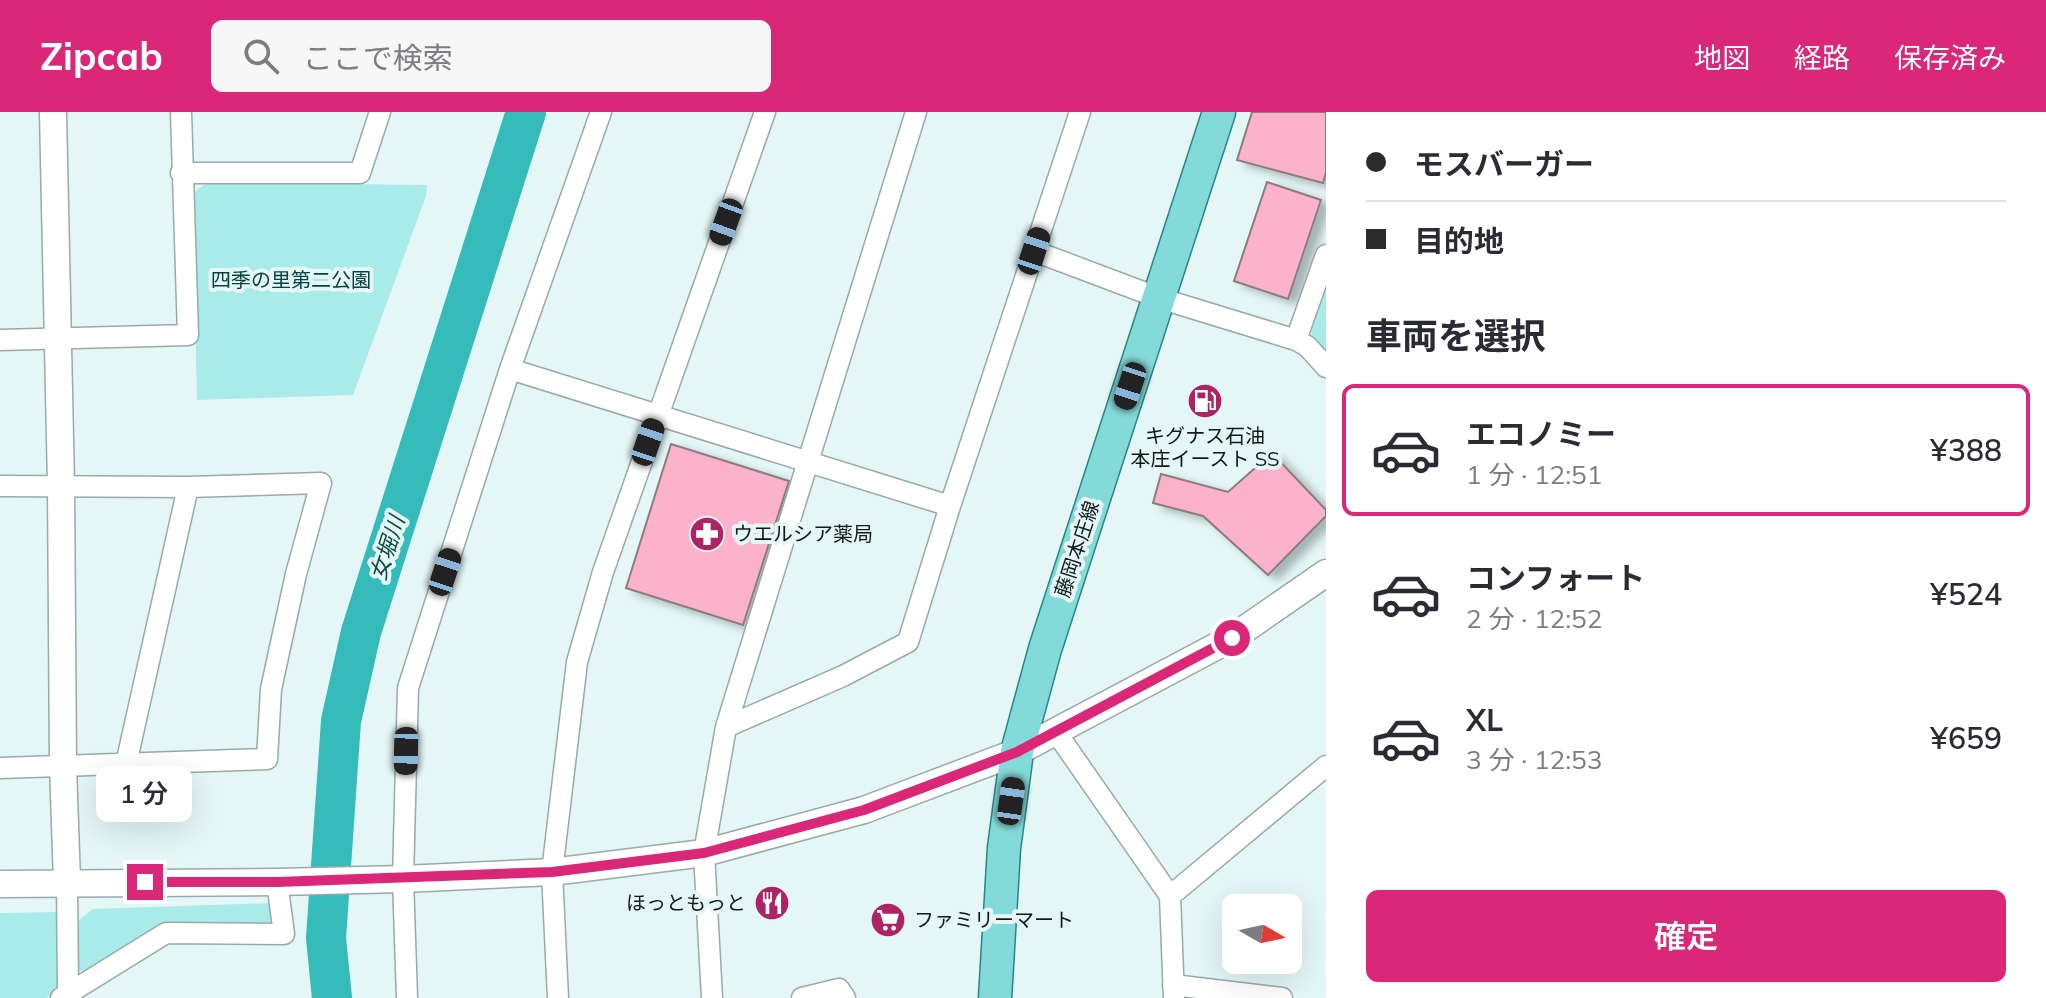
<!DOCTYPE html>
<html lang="ja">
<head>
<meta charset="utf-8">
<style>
  body { margin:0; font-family:Mulish,"Noto Sans JP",sans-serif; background:#f7f7f7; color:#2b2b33; height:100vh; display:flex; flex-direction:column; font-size:30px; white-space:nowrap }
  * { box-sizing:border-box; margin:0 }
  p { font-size:26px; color:#7c7c81 }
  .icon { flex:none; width:44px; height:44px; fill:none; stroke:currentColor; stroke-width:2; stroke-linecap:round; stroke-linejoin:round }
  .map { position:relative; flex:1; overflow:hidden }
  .drawer { display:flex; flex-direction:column; background:#fff; width:720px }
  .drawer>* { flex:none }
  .guide { display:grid; align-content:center; height:176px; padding:0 40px; background:#fff }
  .needle { width:52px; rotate:99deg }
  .controls { position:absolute; left:1222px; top:782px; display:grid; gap:16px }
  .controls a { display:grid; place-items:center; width:80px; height:80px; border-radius:12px; background:#fff; box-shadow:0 8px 32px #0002; font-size:40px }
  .end { position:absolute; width:36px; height:36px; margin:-18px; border:10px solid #db2777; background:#fff; box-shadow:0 0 0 4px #fff }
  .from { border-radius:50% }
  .bubble { position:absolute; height:56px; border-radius:12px; background:#fff; box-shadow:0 8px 32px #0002; font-size:26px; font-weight:600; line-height:56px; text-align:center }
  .car { position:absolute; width:24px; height:48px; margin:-24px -12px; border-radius:10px; box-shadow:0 0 6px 2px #0007; background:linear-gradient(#222 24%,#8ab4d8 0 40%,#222 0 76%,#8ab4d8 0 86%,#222 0) }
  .guide b { display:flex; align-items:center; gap:28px; height:76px; font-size:30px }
  .guide b+b { border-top:2px solid #e1e1e2 }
  .guide i { width:20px; height:20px; background:#2b2b33 }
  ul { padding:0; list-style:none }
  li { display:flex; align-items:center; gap:24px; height:132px; margin:0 16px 12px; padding:0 24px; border:4px solid transparent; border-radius:12px }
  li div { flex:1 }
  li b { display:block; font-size:30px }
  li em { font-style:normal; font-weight:600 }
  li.on { border-color:#db2777 }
  li>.icon { width:72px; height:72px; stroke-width:1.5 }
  h2 { padding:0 40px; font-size:36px; line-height:96px }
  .action { display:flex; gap:16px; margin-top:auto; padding:16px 40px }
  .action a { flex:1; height:92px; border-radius:12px; background:#db2777; color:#fff; font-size:32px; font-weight:600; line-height:92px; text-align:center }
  header { display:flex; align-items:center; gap:48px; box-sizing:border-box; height:112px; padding:0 40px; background:#db2777; color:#fff }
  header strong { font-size:38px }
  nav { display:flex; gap:44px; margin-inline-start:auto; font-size:28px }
  .search { width:560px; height:72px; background:#f7f7f7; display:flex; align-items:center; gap:20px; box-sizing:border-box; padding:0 28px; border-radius:12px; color:#7c7c81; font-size:30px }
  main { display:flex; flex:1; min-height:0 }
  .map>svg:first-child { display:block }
  .green { fill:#a8ebe9 }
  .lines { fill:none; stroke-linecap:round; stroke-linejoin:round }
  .river { stroke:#34bbba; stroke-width:40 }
  .building { fill:#fbb2ca; stroke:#8b7c80; stroke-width:2; filter:url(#shadow) }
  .minor-casing { stroke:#98a9a8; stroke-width:23 }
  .tertiary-casing { stroke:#98a9a8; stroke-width:29 }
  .primary-casing { stroke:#268685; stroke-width:35 }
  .minor { stroke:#fff; stroke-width:20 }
  .tertiary { stroke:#fff; stroke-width:26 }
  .primary { stroke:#84dad9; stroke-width:32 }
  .route { stroke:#db2777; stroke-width:10 }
  .labels { text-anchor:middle; stroke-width:8; stroke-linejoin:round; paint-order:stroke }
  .park-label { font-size:20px; fill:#054342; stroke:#e4f6f6 }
  .poi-label { font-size:20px; fill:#111818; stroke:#e4f6f6; text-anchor:start }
  .street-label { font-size:20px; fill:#111818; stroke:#e4f6f6 }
  .water-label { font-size:22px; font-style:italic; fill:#104948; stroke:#e4f6f6 }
</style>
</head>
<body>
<header>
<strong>Zipcab</strong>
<div class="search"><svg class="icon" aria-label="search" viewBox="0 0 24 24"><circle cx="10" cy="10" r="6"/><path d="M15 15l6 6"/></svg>ここで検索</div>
<nav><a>地図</a><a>経路</a><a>保存済み</a></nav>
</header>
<main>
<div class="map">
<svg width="1326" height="886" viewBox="0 0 1326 886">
  <defs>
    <filter id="shadow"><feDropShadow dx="9" dy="5" stdDeviation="4" flood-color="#0004"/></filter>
  </defs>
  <rect width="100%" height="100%" fill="#e4f6f6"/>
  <path class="green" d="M 208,70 L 427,73 L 426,84 L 353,283 L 197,288 L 192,82 Z
    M 1326,167 L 1326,243 L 1311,228 L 1312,209 Z
    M 274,791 L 276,813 L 158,816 L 95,861 L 78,858 L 78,809 L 93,797 Z
    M 58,800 L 58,877 L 47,886 L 0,886 L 0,801 Z"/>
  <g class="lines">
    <path class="river" d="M 332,886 L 326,826 L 341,609 L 361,520 L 526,0"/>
  </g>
  <path class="building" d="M 1252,0 L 1326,0 L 1326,60 L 1323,71 L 1237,48 Z
    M 1267,70 L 1321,88 L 1288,187 L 1234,169 Z
    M 671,332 L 789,369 L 743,513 L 626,476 Z
    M 1272,341 L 1326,398 L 1326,404 L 1268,463 L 1203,404 L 1153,391 L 1161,362 L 1228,380 Z"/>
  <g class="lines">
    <defs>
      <path id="minor" d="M 181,61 L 360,61 L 380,0
        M 1034,139 L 1159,186 L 1296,228 L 1307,234 L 1326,255
        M 0,228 L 188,223 L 181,0
        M 1296,228 L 1326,143
        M 510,257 L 950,394
        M 0,374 L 188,375 L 321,371 L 296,462 L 271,577 L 267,647 L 0,656
        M 726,615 L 843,564 L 908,530 L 950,394 L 1080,0
        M 1056,620 L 1170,784 L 1174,886
        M 126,652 L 188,375
        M 67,770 L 68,882
        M 1170,784 L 1326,654
        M 1173,873 L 1282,886
        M 61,886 L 166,821 L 284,822 L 277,770
        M 407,886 L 403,767 L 408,576 L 510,257 L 601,0
        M 558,886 L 552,760 L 577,550 L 603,460 L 765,0
        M 712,886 L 704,741 L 726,615 L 916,0
        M 802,886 L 839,877 L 845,886"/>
      <path id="tertiary" d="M 53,0 L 61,373 L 63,654 L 67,770
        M 0,772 L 277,770 L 403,767 L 552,760 L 704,741 L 864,698 L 1017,640 L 1232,526 L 1326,461"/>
      <path id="primary" d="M 995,886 L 1004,736 L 1017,640 L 1045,537 L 1219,0"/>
    </defs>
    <use href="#minor" class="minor-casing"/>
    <use href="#tertiary" class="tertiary-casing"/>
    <use href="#primary" class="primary-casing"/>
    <use href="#minor" class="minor"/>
    <use href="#tertiary" class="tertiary"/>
    <use href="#primary" class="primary"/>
  </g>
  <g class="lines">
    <path class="route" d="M 145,770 L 277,770 L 552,760 L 704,741 L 864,698 L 1017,640 L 1232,526"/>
  </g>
  <defs>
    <symbol id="fuel-disc" viewBox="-11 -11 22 22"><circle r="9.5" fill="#ad2363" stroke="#e4f6f6"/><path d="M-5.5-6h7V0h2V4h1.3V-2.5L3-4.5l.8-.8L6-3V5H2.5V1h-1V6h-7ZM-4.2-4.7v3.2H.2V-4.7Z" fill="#fff"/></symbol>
    <symbol id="pharmacy-disc" viewBox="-11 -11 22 22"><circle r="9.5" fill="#ad2363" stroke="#e4f6f6"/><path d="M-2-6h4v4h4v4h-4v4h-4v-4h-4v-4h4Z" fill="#fff"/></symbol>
    <symbol id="restaurant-disc" viewBox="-11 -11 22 22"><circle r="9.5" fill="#ad2363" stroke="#e4f6f6"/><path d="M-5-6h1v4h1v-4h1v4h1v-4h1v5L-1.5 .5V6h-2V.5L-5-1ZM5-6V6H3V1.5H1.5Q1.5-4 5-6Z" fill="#fff"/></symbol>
    <symbol id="supermarket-disc" viewBox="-11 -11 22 22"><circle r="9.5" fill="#ad2363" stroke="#e4f6f6"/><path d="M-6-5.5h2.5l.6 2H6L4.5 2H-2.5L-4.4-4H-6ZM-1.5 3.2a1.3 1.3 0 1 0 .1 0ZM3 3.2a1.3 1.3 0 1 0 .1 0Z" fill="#fff"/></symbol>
  </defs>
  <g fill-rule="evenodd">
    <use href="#fuel-disc" x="1185" y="269" width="40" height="40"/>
    <use href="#pharmacy-disc" x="687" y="402" width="40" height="40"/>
    <use href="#restaurant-disc" x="752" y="771" width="40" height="40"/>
    <use href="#supermarket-disc" x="868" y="788" width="40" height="40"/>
  </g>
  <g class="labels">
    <g class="park-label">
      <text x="291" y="175">四季の里第二公園</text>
    </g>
    <g class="poi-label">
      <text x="1205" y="331" text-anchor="middle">キグナス石油<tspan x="1205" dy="23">本庄イースト SS</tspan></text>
      <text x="733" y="429">ウエルシア薬局</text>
      <text x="746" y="798" text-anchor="end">ほっともっと</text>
      <text x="914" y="815">ファミリーマート</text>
    </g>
    <g class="street-label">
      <text transform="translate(1077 437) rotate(-72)" y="7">藤岡本庄線</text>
    </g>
    <g class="water-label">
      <text transform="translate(387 436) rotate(-72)" y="8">女堀川</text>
    </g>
  </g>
</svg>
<div class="controls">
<a><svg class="needle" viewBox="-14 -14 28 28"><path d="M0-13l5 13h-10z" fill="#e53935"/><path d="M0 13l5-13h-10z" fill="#7c7c81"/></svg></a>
</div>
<i class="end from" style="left:1232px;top:526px"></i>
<i class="end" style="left:145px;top:770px"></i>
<div class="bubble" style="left:96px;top:654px;width:96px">1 分</div>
<i class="car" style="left:726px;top:110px;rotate:200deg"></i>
<i class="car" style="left:1034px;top:139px;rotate:18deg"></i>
<i class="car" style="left:1130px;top:274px;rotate:198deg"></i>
<i class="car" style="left:648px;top:330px;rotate:19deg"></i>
<i class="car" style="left:445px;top:460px;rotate:18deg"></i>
<i class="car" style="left:406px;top:639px;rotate:181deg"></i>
<i class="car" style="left:1011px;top:689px;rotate:8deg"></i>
</div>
<section class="drawer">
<div class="guide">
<b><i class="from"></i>モスバーガー</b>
<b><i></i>目的地</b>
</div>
<h2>車両を選択</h2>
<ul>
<li class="on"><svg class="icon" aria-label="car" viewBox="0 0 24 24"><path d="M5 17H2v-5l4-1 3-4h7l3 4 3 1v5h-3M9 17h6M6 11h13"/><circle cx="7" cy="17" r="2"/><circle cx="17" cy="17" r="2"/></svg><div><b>エコノミー</b><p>1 分 · 12:51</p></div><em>¥388</em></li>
<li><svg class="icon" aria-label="car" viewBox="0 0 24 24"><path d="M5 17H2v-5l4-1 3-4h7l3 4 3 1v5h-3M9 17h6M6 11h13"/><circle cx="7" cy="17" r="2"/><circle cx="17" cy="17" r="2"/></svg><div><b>コンフォート</b><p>2 分 · 12:52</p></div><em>¥524</em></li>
<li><svg class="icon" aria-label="car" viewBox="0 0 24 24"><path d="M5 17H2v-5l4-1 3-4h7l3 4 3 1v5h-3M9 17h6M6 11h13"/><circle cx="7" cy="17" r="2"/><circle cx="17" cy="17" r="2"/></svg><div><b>XL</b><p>3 分 · 12:53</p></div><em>¥659</em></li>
</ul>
<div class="action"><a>確定</a></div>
</section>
</main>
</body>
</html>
